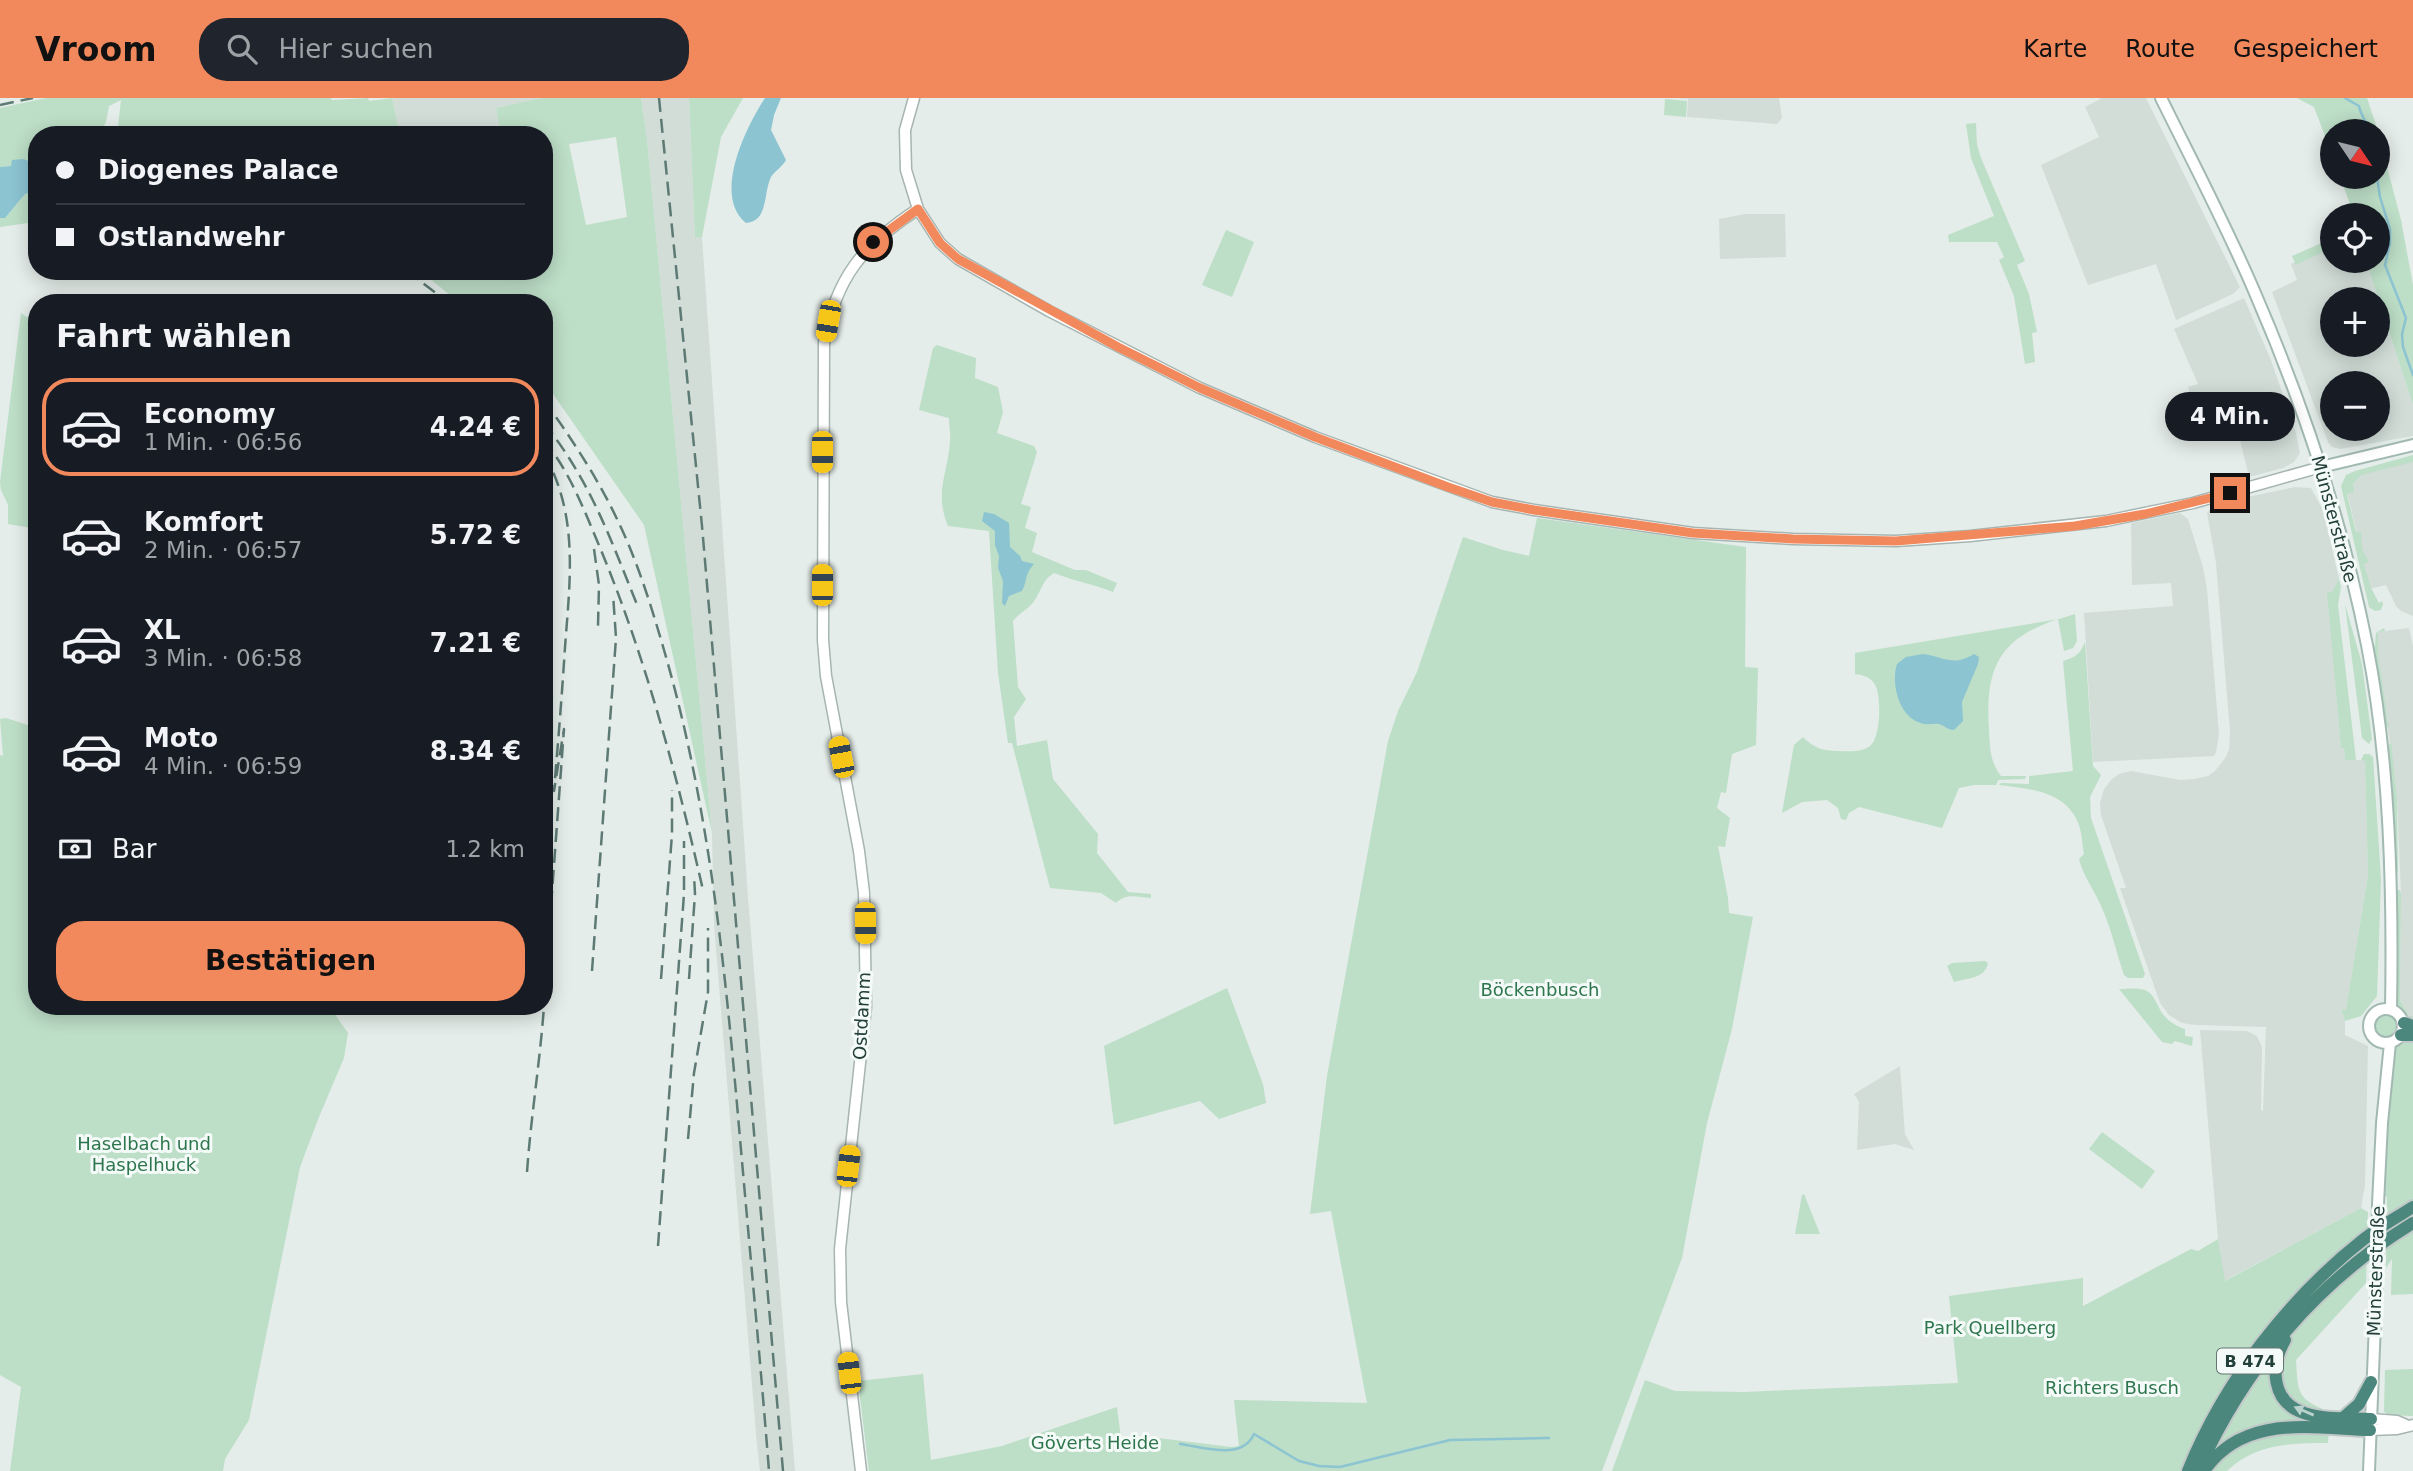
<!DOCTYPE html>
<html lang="de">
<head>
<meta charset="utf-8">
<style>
  body { margin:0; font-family:"DejaVu Sans",sans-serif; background:#20242c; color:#f1f3f6; height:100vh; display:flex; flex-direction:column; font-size:26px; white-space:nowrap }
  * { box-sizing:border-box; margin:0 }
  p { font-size:23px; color:#9ea1a6 }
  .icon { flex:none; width:38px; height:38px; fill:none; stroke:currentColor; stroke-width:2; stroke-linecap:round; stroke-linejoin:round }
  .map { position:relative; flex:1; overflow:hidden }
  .side { position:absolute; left:28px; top:196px; width:525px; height:721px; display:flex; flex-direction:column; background:#171b24; border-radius:28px; box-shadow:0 4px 18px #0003 }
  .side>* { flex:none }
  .top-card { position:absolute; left:28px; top:28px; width:525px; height:154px; border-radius:28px; box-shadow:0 4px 18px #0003; display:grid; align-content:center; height:154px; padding:0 28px; background:#171b24 }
  .needle { width:46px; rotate:125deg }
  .fabs { position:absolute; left:2320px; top:21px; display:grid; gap:14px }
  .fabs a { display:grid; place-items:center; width:70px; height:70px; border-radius:50%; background:#171b24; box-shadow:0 4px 18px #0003; font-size:35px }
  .end { position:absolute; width:32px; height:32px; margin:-16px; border:9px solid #f2895d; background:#111; box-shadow:0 0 0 4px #111 }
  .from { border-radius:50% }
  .bubble { position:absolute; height:49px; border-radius:24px; background:#171b24; box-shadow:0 4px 18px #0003; font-size:23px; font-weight:700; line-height:49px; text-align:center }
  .car { position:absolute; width:21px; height:42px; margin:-21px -10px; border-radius:9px; box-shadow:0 0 5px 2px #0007; background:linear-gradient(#f5c518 24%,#345 0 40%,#f5c518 0 76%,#345 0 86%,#f5c518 0) }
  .top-card b { display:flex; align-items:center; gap:24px; height:66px; font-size:26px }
  .top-card b+b { border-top:2px solid #363941 }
  .top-card i { width:18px; height:18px; background:#f1f3f6 }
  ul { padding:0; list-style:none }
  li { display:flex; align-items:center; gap:21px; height:98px; margin:0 14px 10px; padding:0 14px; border:4px solid transparent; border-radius:28px }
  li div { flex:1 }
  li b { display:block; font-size:26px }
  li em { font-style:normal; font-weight:700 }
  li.selected { border-color:#f2895d }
  li>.icon { width:63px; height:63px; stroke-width:1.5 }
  h2 { padding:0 28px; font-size:32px; line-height:84px }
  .pay { display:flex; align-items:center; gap:18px; height:77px; padding:0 28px; font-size:26px }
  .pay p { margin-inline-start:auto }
  .action { display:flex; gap:14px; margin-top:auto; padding:14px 28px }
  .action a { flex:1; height:80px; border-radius:28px; background:#f2895d; color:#111; font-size:28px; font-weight:700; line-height:80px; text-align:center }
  header { display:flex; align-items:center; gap:42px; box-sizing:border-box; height:98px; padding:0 35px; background:#f2895d; color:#111 }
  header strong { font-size:33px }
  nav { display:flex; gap:38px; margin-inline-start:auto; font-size:24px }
  .search { width:490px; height:63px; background:#20242c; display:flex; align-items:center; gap:18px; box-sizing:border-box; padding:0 24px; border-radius:28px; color:#9ea1a6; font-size:26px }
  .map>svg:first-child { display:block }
  .built { fill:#d2ddd8; fill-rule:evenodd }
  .green { fill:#bddec7; fill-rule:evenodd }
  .water { fill:#8cc4d2 }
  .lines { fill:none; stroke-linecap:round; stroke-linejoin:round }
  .stream { stroke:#8cc4d2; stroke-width:2.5 }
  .tertiary-casing { stroke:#a6b5b1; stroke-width:13 }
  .secondary-casing { stroke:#a2b9b2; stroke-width:14 }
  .trunk-casing { stroke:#c1c9c8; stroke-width:16 }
  .tertiary { stroke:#fff; stroke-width:10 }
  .secondary { stroke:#fff; stroke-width:10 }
  .trunk { stroke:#4b877c; stroke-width:12 }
  .rail { stroke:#5e7a74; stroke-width:2.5; stroke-dasharray:14 7; stroke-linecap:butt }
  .secondary-bridge-casing { stroke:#a2b9b2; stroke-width:14; stroke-linecap:butt }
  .secondary-bridge { stroke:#fff; stroke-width:10 }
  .oneway { fill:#b9d2cc }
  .route { stroke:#f2895d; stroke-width:9 }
  .labels { text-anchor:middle; stroke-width:6; stroke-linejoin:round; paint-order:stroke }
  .shield { fill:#f4faf7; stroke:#627772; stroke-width:2 }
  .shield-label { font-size:16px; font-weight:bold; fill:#233f39 }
  .street-label { font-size:18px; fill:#233f39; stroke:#f4faf7 }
  .park-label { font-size:18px; fill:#2d764d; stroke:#f4faf7 }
</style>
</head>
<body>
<header>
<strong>Vroom</strong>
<div class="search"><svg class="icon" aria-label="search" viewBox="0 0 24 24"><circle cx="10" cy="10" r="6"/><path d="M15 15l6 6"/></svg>Hier suchen</div>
<nav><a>Karte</a><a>Route</a><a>Gespeichert</a></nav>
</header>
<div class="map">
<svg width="2413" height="1373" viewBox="0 0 2413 1373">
  <rect width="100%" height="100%" fill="#e4ede9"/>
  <path class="built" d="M 392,0 L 541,0 L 496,10 L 501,37 L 400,37 Z
    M 641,0 L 689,0 L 695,140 L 702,139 L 748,799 L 795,1373 L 760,1373 L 757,1347 L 714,827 L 712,735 L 647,41 Z
    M 1676,0 L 1779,0 L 1782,20 L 1777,26 L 1687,19 L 1688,1 Z
    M 2102,0 L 2146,0 L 2240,189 L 2233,196 L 2176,222 L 2156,166 L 2088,187 L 2041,67 L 2099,39 L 2085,9 Z
    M 1745,116 L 1785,116 L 1786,159 L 1720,161 L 1719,121 Z
    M 2333,145 L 2333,163 L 2366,163 L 2413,307 L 2413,338 L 2340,351 L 2332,349 L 2328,344 L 2272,194 L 2297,182 L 2291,166 ZM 2333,201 L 2378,201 L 2378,247 L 2333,247 ZM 2333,285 L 2378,285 L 2378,331 L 2333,331 Z
    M 2244,200 L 2271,262 L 2296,335 L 2300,355 L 2294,364 L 2283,370 L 2249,379 L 2235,321 L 2198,330 L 2188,289 L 2198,286 L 2174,231 Z
    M 2413,358 L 2413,518 L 2401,513 L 2396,508 L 2386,487 L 2370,491 L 2345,385 L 2346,381 Z
    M 2295,389 L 2311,390 L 2323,412 L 2339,481 L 2332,495 L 2328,495 L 2341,650 L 2344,650 L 2345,662 L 2365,662 L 2368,777 L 2346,913 L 2341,912 L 2345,923 L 2345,937 L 2368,948 L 2365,1087 L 2361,1110 L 2224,1183 L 2218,1141 L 2200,932 L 2247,933 L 2257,938 L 2262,949 L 2261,1012 L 2263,1013 L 2266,929 L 2195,927 L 2182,925 L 2169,917 L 2160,905 L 2120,790 L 2126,790 L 2101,717 L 2100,705 L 2104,691 L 2112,681 L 2119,676 L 2131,673 L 2180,682 L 2194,681 L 2208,678 L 2215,673 L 2226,659 L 2229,651 L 2230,633 L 2216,465 L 2207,415 L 2214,406 Z
    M 2180,415 L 2188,421 L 2203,469 L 2207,491 L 2219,636 L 2216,654 L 2214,658 L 2093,664 L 2084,515 L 2173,508 L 2171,485 L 2132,487 L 2131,425 Z
    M 2409,530 L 2413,548 L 2413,918 L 2409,918 L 2400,902 L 2401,796 L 2397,700 L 2378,556 L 2378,534 Z
    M 1900,968 L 1905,1036 L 1914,1052 L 1895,1046 L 1857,1052 L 1859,1004 L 1854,996 Z"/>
  <path class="green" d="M 46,0 L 331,0 L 332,2 L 368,0 L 369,3 L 392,0 L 400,37 L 117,37 L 121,2 L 109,8 L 106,24 L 99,37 L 37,37 L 37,66 L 31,62 L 11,68 L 0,69 L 0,10 Z
    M 541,0 L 641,0 L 647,41 L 712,735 L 644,427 L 544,283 L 544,205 L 460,205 L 420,173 L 544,173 L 544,37 L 501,37 L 496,10 ZM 616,39 L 627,119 L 586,127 L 569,46 Z
    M 689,0 L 743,0 L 721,39 L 702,139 L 695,140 Z
    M 2297,0 L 2367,0 L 2378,33 L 2333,33 L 2333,59 L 2314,9 Z
    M 1665,1 L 1687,3 L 1686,19 L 1664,17 Z
    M 1976,25 L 1977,47 L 1981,60 L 2025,163 L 2017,167 L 2029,196 L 2037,234 L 2032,235 L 2035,264 L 2025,266 L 2014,198 L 1999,162 L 2004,159 L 1997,144 L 1949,144 L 1948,137 L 1994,118 L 1971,60 L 1966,26 Z
    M 2378,35 L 2401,122 L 2413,187 L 2413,307 L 2366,163 L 2378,163 L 2378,117 L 2354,117 L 2340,79 L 2378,79 Z
    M 37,92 L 37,116 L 28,125 L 0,129 L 0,120 L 5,120 L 25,96 Z
    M 1226,132 L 1254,144 L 1232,199 L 1202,187 Z
    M 2333,140 L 2333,149 L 2296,167 L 2292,158 Z
    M 21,215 L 37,226 L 37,431 L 8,426 L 8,407 L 1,392 L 0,384 Z
    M 937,247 L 976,260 L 975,280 L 998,289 L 1003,314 L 997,335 L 1034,348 L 1037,354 L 1021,406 L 1031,409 L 1025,430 L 1037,435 L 1032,454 L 1075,472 L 1086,472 L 1117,485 L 1113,494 C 1093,486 1074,483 1054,475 C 1042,482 1042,492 1034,503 C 1029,511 1019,515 1013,523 L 1018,589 L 1026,601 L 1014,619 L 1017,648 L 1047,642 L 1053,681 L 1098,736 L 1097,755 L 1128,794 L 1151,796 L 1151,800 C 1137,799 1126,795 1116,805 L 1101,795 L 1050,790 L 1012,645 L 1008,645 L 998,575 L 989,433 L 948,428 C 934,394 948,376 950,343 C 951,336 949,328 949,320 L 919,312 L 933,250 Z
    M 2413,357 L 2413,364 L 2361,377 L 2353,386 L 2354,394 L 2347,396 L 2356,434 L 2361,434 L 2362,451 L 2369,464 L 2364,466 L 2371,490 L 2379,505 L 2382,503 L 2383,506 L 2381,512 L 2375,513 L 2369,509 L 2341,388 L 2346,377 L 2355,373 Z
    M 1537,420 L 1746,449 L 1745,569 L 1758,570 L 1756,647 L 1732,656 L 1726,695 L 1721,694 L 1717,710 L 1730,720 L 1725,749 L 1718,748 L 1728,800 L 1729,815 L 1753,819 L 1732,931 L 1707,1025 L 1682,1160 L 1602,1373 L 869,1373 L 858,1283 L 923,1276 L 931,1362 L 1002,1348 L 1117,1309 L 1121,1341 L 1124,1343 L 1150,1339 L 1231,1349 L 1239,1348 L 1234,1302 L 1367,1305 L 1331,1113 L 1310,1116 L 1327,978 L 1388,643 L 1398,613 L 1417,574 L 1463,439 L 1503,452 L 1529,458 Z
    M 2339,481 L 2341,489 L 2338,507 L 2356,662 L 2345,662 L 2344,650 L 2341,650 L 2327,494 L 2332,494 Z
    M 2345,506 L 2362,566 L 2372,641 L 2369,646 L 2362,640 Z
    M 2075,516 L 2077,543 L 2073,550 L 2064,553 L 2058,521 C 1998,541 1985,571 1989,632 C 1990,650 1990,664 2001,678 L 2026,678 L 2025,681 L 1998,682 L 1996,687 L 1974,687 L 1959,690 L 1942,730 L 1859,709 L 1849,715 L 1846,722 L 1841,721 L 1838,710 L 1827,702 L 1802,704 L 1782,715 L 1794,647 L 1803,639 C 1813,650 1824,653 1838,653 C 1849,653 1861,655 1870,648 C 1881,640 1882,595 1874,585 C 1869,578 1862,577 1855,576 L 1855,555 L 2059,521 Z
    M 2384,530 L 2385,533 L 2378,534 L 2378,556 L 2389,631 L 2383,623 L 2373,548 L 2375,547 L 2376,535 Z
    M 2085,544 L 2093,668 L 2101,677 L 2090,699 L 2091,720 L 2145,876 L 2143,880 L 2128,880 L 2124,877 C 2116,853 2112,833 2102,810 C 2095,793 2083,778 2079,761 L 2084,756 C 2082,745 2082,732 2077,722 C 2062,692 2029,691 1999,687 L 2001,685 L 2029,686 L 2029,678 L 2073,673 L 2063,563 C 2076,559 2080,556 2085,544 Z
    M 6,620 L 37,630 L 37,908 L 329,908 L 348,935 L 344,960 L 319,1019 L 300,1069 L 249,1322 L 225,1361 L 223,1373 L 10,1373 L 21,1289 L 0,1277 L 0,657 L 3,658 L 0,621 Z
    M 2391,644 L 2397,700 L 2398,775 L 2395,775 L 2386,652 Z
    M 2364,656 L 2369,656 L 2373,659 L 2381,782 L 2377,898 L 2361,918 L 2345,923 L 2341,912 L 2346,912 L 2368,777 L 2365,663 L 2361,662 Z
    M 2396,792 L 2400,792 L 2401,796 L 2400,902 L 2409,918 L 2413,918 L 2413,926 L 2405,921 L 2396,908 Z
    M 1985,863 L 1988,865 C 1985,881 1967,880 1954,884 L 1947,868 L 1952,865 Z
    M 1227,890 L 1263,986 L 1266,1005 L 1219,1021 L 1200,1003 L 1114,1027 L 1104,948 Z
    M 2119,891 C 2127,891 2139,889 2147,893 C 2160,900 2155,921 2185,931 L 2185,938 L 2193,939 L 2192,948 L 2175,943 L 2172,946 L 2162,944 Z
    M2375 928a12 12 0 1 1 24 0a12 12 0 1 1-24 0Z
    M 2413,940 L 2413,1103 L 2387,1120 L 2387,1099 L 2385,1098 L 2388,1022 L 2394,954 L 2395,947 L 2401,942 Z
    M 2102,1034 L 2155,1073 L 2142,1091 L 2089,1051 Z
    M 1804,1096 L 1820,1136 L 1795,1136 L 1802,1097 Z
    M 2361,1110 L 2368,1114 L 2366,1185 L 2296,1262 C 2298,1296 2297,1301 2330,1314 L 2328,1345 C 2290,1345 2255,1346 2227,1373 L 1612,1373 L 1645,1282 L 1675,1293 L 1744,1294 L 1958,1285 L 1949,1198 L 2083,1180 L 2083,1208 L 2191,1151 L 2198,1153 L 2218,1141 L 2225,1183 Z
    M 2413,1129 L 2413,1196 L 2391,1197 L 2392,1161 L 2386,1170 L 2386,1147 Z
    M 2413,1271 L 2413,1318 L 2387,1317 L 2384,1313 L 2385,1272 Z"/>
  <path class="water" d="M 765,0 L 781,0 L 774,17 L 771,32 L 786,62 C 782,69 775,73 771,79 C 763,95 769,123 746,125 C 712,98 746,29 765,0 Z
    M 23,61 L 37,66 L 37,92 L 25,96 L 5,120 L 0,120 L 0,69 L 11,68 L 12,62 Z
    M 984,414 L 994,416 L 1009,425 L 1010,449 L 1020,458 L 1022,463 L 1034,466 C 1024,477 1028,482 1022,493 L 1009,498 L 1005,508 L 1002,505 L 1003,483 L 998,470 L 999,458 L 995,447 L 995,433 L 982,423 Z
    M 1923,556 C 1945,559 1953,569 1974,556 L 1979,559 L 1978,566 L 1962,604 L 1963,623 L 1954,632 C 1948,632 1945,628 1939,626 C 1932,625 1926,628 1918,624 C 1898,616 1891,584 1897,566 L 1906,559 Z"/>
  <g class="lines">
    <path class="stream" d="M 2345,0 L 2359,8 C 2360,16 2367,23 2368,33
      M 2377,79 L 2380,99 L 2390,131 L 2390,145 L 2385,167 L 2406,220 L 2402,236 L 2403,249 L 2413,277
      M 1180,1346 C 1204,1349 1242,1363 1254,1336 L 1299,1363 L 1319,1368 L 1340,1369 L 1450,1342 L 1549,1340"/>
    <defs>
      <path id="tertiary" d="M 914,0 L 905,32 L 906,72 L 918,111 L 940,145 L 958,161 L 1049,213 L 1200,290 L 1315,339 L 1492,404 L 1534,412 L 1693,435 L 1793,441 L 1896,443 L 1970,438 L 2106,423 L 2193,405 L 2321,369
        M 2371,1321 L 2397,1323 L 2406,1327
        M 2370,1332 L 2397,1331 L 2413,1327
        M 861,1373 L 841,1204 L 840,1151 L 866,909 L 864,795 L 859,753 L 826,578 L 823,542 L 824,245 C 836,179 863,147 918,111"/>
      <path id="secondary" d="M 2161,0 C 2193,65 2227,129 2255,195 C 2304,308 2343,427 2367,547 C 2390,664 2393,792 2391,911
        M 2321,369 L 2413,347
        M2369 928a17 17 0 1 1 34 0a17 17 0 1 1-34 0Z
        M 2378,1106 L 2382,1025 L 2390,945
        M 2369,1373 L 2377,1176"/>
      <path id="trunk" d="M 2404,925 L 2413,928
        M 2401,937 L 2413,937
        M 2285,1242 C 2270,1268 2271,1304 2304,1315 C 2325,1322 2349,1320 2371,1321
        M 2343,1320 L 2359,1306 L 2371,1284
        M 2188,1373 C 2224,1284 2289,1200 2364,1141 C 2379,1129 2397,1119 2413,1109
        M 2198,1373 C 2244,1270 2316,1184 2413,1125
        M 2204,1373 C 2243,1316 2310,1330 2370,1332"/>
    </defs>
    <use href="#tertiary" class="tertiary-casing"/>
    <use href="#secondary" class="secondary-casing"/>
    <use href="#trunk" class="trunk-casing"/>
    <use href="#tertiary" class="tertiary"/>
    <use href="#secondary" class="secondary"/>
    <use href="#trunk" class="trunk"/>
    <path class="rail" d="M 659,0 L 702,428 L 783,1373
      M 0,7 L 33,0
      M 407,173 L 449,205
      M 544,302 C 571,340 597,379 617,421 C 637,462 651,507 664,552 C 709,706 725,869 739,1029 C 749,1144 760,1258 769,1373
      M 544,325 C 591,384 610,440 638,509
      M 544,342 C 569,373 583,409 598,445 C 645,557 676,674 703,792
      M 544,356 C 579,417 570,482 565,549 C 562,597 558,645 554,693 L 564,631 L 544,903
      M 594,451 L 599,487 L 598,528
      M 592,873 L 616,540 L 613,496
      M 661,881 L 672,736 L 672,692
      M 689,881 L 695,796 L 694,777
      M 688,1041 L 694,975 L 708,894 L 708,830
      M 527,1074 C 531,1018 540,964 544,908
      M 658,1148 L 684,796 L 684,743"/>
    <defs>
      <path id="secondary-bridge" d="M 2377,1176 L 2378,1106"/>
    </defs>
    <use href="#secondary-bridge" class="secondary-bridge-casing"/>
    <use href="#secondary-bridge" class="secondary-bridge"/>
  </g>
  <defs><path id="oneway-solid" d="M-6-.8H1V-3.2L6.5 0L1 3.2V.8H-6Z" transform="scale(1.75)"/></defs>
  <use class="oneway" href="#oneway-solid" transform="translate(2304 1313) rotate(-157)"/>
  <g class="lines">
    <path class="route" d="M 873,144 L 918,111 L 940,145 L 958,161 L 1118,249 L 1200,290 L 1315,339 L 1448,389 L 1492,404 L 1534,412 L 1693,435 L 1793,441 L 1896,443 L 2075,428 L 2145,416 L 2230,395"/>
  </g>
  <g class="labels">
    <rect class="shield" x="2217" y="1250.5" width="66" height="25" rx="5"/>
    <g class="shield-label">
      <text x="2250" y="1269">B 474</text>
    </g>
    <g class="street-label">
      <text transform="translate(2334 421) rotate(75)" y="6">Münsterstraße</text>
      <text transform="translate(862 918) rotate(-87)" y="6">Ostdamm</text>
      <text transform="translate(2376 1173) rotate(-88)" y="6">Münsterstraße</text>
    </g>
    <g class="park-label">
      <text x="1540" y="898">Böckenbusch</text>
      <text x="144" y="1052">Haselbach und<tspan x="144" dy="21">Haspelhuck</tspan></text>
      <text x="1990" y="1236">Park Quellberg</text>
      <text x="2112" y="1296">Richters Busch</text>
      <text x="1095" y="1351">Göverts Heide</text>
    </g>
  </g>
</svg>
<div class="fabs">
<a><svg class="needle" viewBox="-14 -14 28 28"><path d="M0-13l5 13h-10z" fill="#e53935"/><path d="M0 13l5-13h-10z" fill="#9ea1a6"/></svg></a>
<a><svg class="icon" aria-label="locate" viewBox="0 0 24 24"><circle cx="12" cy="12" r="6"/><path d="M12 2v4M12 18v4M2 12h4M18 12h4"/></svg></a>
<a>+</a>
<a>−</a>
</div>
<i class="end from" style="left:873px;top:144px"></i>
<i class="end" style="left:2230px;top:395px"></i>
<div class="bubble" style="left:2165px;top:294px;width:130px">4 Min.</div>
<i class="car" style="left:828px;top:223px;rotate:190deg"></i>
<i class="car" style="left:822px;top:354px;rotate:180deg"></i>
<i class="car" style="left:822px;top:487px;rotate:0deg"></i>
<i class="car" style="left:841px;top:659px;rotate:349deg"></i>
<i class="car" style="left:865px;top:825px;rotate:179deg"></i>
<i class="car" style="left:848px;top:1068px;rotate:7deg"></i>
<i class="car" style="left:849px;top:1275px;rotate:353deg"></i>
<div class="top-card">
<b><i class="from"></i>Diogenes Palace</b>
<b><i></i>Ostlandwehr</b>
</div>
<section class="side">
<h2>Fahrt wählen</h2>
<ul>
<li class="selected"><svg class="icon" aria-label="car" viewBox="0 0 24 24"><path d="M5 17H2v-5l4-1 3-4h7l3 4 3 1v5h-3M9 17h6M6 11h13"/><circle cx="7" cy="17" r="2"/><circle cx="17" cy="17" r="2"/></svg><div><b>Economy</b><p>1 Min. · 06:56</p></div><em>4.24 €</em></li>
<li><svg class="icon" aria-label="car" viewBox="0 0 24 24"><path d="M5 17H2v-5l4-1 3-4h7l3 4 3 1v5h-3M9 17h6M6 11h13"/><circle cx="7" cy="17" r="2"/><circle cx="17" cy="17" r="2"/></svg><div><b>Komfort</b><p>2 Min. · 06:57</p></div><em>5.72 €</em></li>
<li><svg class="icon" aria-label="car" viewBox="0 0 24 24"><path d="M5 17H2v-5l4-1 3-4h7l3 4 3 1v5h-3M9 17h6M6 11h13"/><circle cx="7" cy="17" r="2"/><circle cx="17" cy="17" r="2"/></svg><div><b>XL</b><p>3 Min. · 06:58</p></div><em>7.21 €</em></li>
<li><svg class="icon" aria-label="car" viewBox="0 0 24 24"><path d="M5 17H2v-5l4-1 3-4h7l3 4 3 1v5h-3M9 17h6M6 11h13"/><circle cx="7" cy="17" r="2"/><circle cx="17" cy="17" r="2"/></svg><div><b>Moto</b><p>4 Min. · 06:59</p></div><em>8.34 €</em></li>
</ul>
<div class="pay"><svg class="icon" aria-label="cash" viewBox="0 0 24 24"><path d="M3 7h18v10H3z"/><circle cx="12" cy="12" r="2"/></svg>Bar<p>1.2 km</p></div>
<div class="action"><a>Bestätigen</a></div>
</section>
</div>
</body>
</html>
